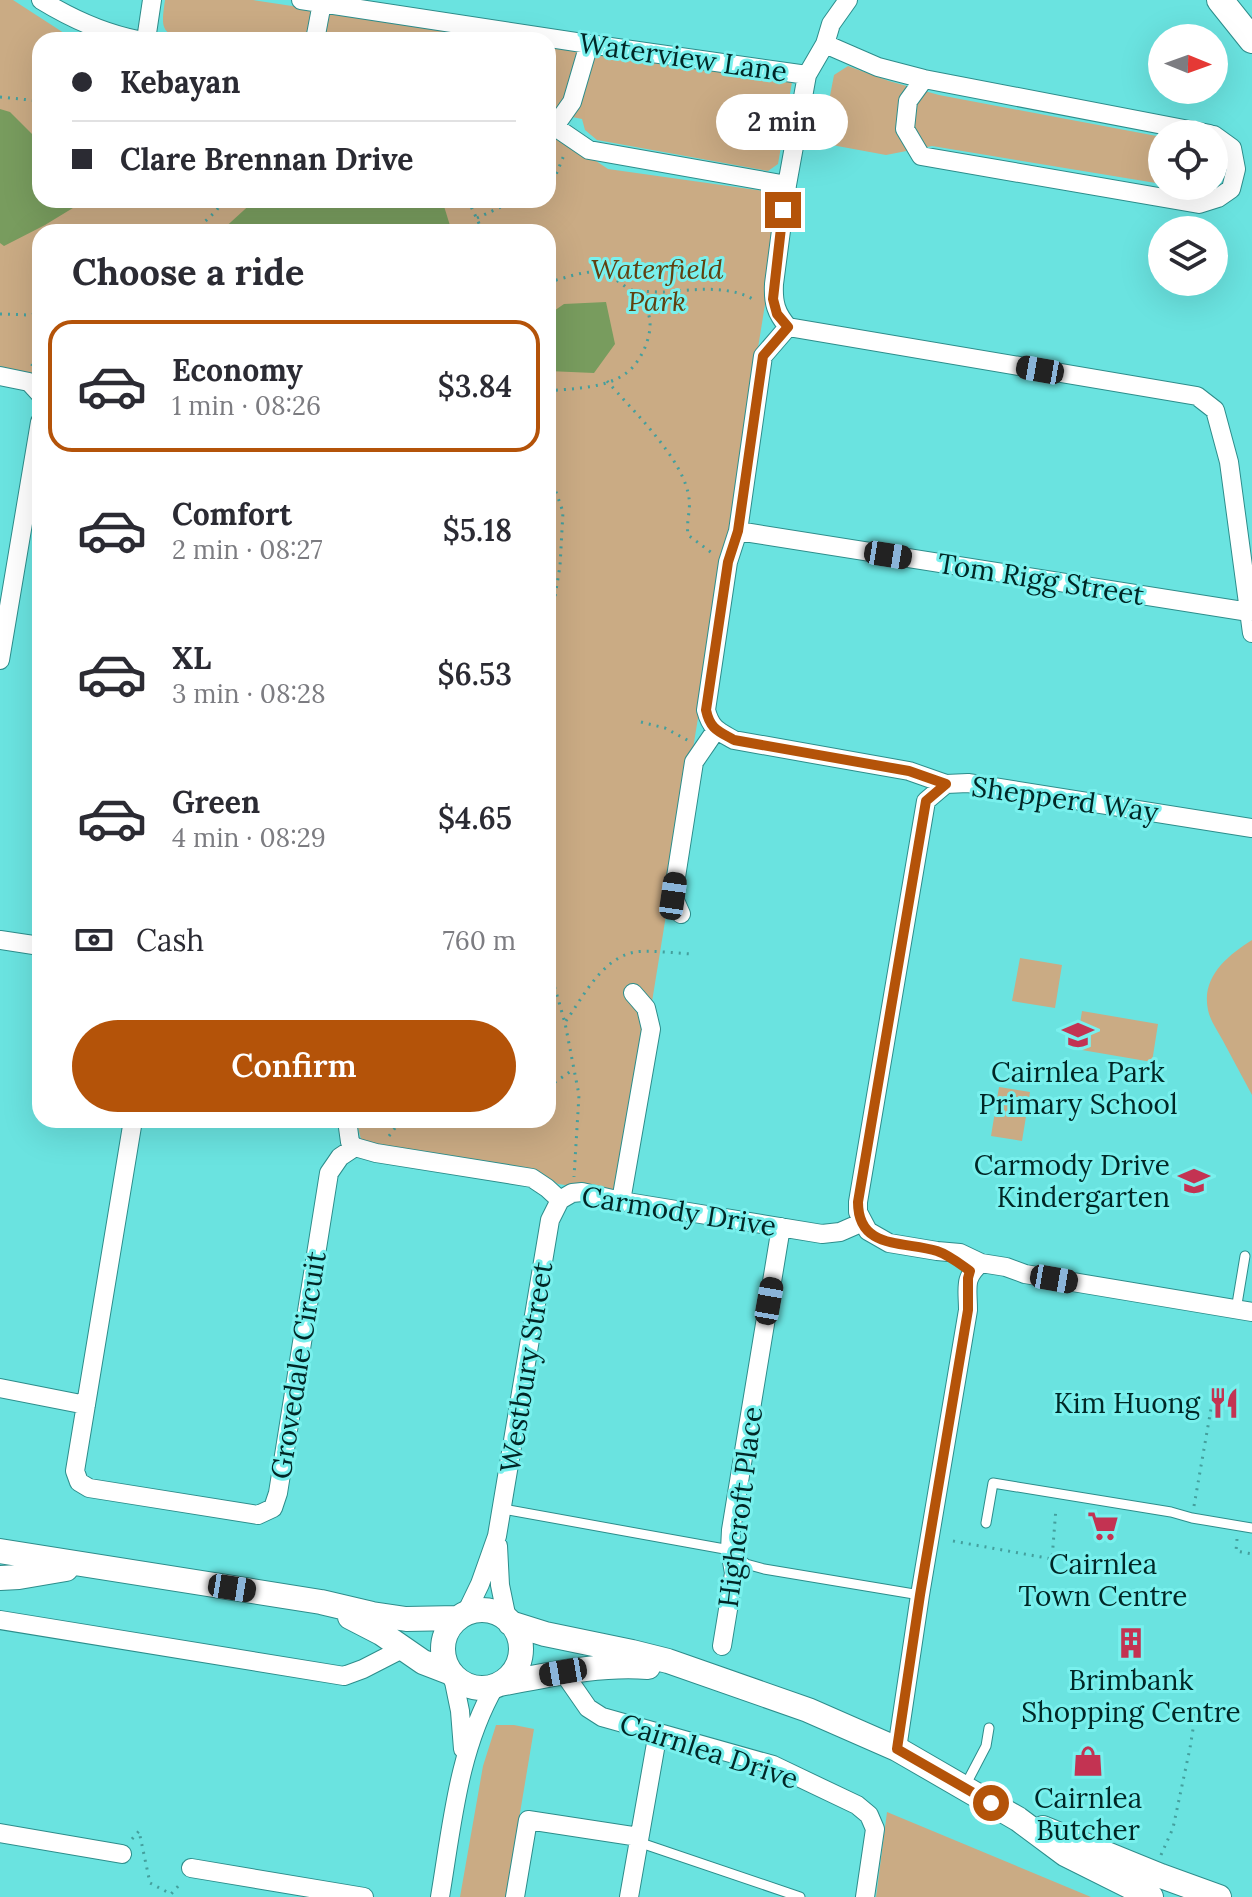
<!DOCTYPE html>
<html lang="en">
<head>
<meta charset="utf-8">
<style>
  body { margin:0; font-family:Lora,serif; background:#f2f2f3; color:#2b2b33; height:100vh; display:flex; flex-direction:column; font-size:30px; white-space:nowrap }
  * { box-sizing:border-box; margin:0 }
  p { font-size:26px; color:#7c7c81 }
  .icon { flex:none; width:44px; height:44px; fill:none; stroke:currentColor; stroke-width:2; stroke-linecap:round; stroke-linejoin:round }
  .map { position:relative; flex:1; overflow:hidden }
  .panel { position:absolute; left:32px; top:224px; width:524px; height:904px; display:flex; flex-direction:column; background:#fff; border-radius:24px; box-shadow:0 8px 32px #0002 }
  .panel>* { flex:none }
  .banner { position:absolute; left:32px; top:32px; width:524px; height:176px; border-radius:24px; box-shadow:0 8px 32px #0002; display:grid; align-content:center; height:176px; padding:0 40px; background:#fff }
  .needle { width:52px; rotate:91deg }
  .fabs { position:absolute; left:1148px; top:24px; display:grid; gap:16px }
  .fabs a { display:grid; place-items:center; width:80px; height:80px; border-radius:50%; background:#fff; box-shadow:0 8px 32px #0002; font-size:40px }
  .end { position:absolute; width:36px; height:36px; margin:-18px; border:10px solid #b45309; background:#fff; box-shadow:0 0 0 4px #fff }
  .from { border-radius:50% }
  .bubble { position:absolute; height:56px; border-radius:28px; background:#fff; box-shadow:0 8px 32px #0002; font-size:26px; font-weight:600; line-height:56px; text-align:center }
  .car { position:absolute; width:24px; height:48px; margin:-24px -12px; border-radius:10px; box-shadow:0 0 6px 2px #0007; background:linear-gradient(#222 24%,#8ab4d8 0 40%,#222 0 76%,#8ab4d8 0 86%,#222 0) }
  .banner b { display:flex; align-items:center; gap:28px; height:76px; font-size:30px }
  .banner b+b { border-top:2px solid #e1e1e2 }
  .banner i { width:20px; height:20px; background:#2b2b33 }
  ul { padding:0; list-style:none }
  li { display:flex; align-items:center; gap:24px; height:132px; margin:0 16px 12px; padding:0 24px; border:4px solid transparent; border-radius:24px }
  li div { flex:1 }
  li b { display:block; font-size:30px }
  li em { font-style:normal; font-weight:600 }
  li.current { border-color:#b45309 }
  li>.icon { width:72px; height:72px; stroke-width:1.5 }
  h2 { padding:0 40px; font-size:36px; line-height:96px }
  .pay { display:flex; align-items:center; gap:20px; height:88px; padding:0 40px; font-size:30px }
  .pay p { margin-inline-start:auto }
  .cta { display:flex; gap:16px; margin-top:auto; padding:16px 40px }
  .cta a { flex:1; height:92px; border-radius:48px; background:#b45309; color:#fff; font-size:32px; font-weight:600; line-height:92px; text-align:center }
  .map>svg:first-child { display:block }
  .green { fill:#caab84 }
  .water { fill:#789c5e }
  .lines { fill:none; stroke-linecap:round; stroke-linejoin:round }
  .service-casing { stroke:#2d8d8b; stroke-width:11 }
  .minor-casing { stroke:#2d8d8b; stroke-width:20 }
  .tertiary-casing { stroke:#2d8d8b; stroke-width:26 }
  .secondary-casing { stroke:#2d8d8b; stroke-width:28 }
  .path { stroke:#449f9d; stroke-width:3; stroke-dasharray:2 6; stroke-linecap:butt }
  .service { stroke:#fff; stroke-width:9 }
  .minor { stroke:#fff; stroke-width:18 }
  .tertiary { stroke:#fff; stroke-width:24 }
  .secondary { stroke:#fff; stroke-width:26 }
  .route { stroke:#b45309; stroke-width:10 }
  .labels { text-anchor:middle; stroke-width:6; stroke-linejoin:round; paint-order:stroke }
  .street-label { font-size:28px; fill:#002726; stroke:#79f0ed }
  .park-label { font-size:28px; font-style:italic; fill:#604010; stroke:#79f0ed }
  .poi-label { font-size:28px; fill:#002726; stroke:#79f0ed }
</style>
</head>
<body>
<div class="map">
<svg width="1252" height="1897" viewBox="0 0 1252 1897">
  <rect width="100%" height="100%" fill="#6ae3e0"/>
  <path class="green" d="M 0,0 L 13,0 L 67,35 L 87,40 L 40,40 L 40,200 L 548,200 L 548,129 L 608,169 L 772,192 L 780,212 L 621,1193 L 558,1184 L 540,1172 L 369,1144 L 361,1139 L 356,1120 L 548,1120 L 548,232 L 40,232 L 40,379 L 25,373 L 0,369 Z
    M 165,0 L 253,0 L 516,40 L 190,40 C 160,34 161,28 165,0 Z
    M 548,45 L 792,82 L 778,164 L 768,171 L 597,140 L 585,130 L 582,119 L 548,112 Z
    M 848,66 L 889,81 L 939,95 L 1162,137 L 1162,184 L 932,146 L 886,155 L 821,143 L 834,75 Z
    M 1252,940 L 1252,1095 C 1242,1076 1232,1058 1222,1039 C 1217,1030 1210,1020 1208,1010 C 1201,977 1227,956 1252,940 Z
    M 1020,958 L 1062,965 L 1055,1008 L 1012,1001 Z
    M 1082,1011 L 1158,1024 L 1152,1062 L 1076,1049 Z
    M 999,1087 L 1030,1092 L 1022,1141 L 991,1136 Z
    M 496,1725 L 514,1725 L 534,1729 L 506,1897 L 460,1897 L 483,1766 Z
    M 887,1812 L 1091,1897 L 876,1897 Z"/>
  <path class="water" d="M 0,109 L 10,112 L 40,142 L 40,200 L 86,200 L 45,225 L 4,246 L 0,243 Z
    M 255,200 L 438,200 L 443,203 L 452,232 L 220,232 Z
    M 606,302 L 615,344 L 594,373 L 548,371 L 548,315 L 564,304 Z"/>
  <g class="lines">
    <defs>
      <path id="service" d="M 1236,1310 L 1245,1256
        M 503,1509 L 730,1550 L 746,1564 L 764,1569 L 920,1595
        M 986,1523 L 993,1483 L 1171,1512 L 1192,1518 L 1252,1528
        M 964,1788 L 986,1746 L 989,1728
        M 638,1842 L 800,1897"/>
      <path id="minor" d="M 41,0 C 72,19 102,33 138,40
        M 301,0 L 589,44 L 807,75
        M 848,0 L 831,24 L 825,44 L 807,75 L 787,185 L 774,284 C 773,303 776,313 788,327 L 763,356 L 738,531 L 728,562 L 706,710 C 711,729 718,731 734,740 L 909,771 L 946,784
        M 146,40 L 152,0
        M 315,40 L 322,3
        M 825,44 L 878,67 L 924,79 L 1210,134
        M 924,79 L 908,101 L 905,129 L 921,156 L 1199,204 L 1218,198 L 1231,189 L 1236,169 L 1232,148 L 1214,135
        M 548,122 L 589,150 L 787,185
        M 555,126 L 572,102 L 589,44
        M 788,327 L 1197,396 L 1215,410 L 1229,462 L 1252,633
        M 0,376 L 29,382 L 40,394
        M 738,531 L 1249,612
        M 0,660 L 40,422
        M 1252,828 L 968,783 L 946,784 L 926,801 L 858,1202 L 858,1212 L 868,1231 L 889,1243 L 937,1251 L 960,1253 L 981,1263 L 1006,1267 L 1025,1274 L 1252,1312
        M 681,914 L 673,896 L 694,762 L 716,730
        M 0,940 L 40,946
        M 133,1120 L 75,1471 L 79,1482 L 89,1488 L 258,1515 L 273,1508 L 278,1493 L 329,1173 L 340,1157 L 355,1147
        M 347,1120 L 350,1142 L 355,1147 L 376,1153 L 532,1178 L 547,1188 L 560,1200 L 572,1193 L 582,1192 L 621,1201 L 822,1234 L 840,1232 L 863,1222
        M 621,1201 L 651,1029 L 646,1008 L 633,993
        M 0,1388 L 86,1405
        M 498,1546 L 500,1585 L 507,1619
        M 466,1613 L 480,1584 L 497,1536 L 550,1220 L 560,1200
        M 0,1620 L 344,1676 L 363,1669 L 402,1649
        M 722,1646 L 734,1573 L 730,1550 L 731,1530 L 781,1227
        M 563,1672 L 588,1708 L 602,1717 L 773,1765 L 857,1805 L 869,1815 L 875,1829 L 865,1897
        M 453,1677 L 460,1711 L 463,1749
        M 897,1749 L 920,1595 L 968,1310 C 968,1288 963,1278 981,1263
        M 0,1833 L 122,1854
        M 191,1868 L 364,1897
        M 440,1897 C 452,1826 458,1750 495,1686
        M 515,1897 L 528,1820 L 639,1837
        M 629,1897 L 658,1732"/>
      <path id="tertiary" d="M 0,1551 L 321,1602 L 372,1614 L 406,1619 L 458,1618
        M 0,1578 L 19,1577 L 66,1569
        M443 1649a39 39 0 1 1 78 0a39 39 0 1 1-78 0Z
        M 350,1617 L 381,1633 L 423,1662 L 449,1672
        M 510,1623 L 545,1634 L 632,1652 L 668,1661 L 808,1710 L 897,1749 L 1018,1819 L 1065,1854 L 1151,1897
        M 500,1684 C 549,1675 599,1663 648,1667
        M 1043,1828 L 1161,1876 L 1219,1897"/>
      <path id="secondary" d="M 1220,0 L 1252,40"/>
    </defs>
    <use href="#service" class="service-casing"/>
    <use href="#minor" class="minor-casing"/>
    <use href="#tertiary" class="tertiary-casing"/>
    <use href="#secondary" class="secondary-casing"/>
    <path class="path" d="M 0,97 L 40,101
      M 548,187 L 553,182 L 564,155
      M 468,200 L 483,232
      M 477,218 L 516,200
      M 194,232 L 216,211 L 224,200
      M 548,282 C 563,279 582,271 596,272 C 614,274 641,297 648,313 C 655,330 643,358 630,370 C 609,389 575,388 548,391
      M 631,290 C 641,291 652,292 663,292 C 693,290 730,284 756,301
      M 0,314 L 29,315 L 40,313
      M 32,366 L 40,322
      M 607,381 C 633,411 684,459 689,498 C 691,509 686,522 688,535 L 712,553
      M 548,469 L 563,512 L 560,566 L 548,640
      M 641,722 L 665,728 L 689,741
      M 548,964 L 565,1023 L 579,1095 L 574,1177
      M 566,1021 C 583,997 602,958 635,952 C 649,950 675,953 691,954
      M 548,1087 L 574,1069
      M 389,1136 L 401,1120
      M 1194,1506 L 1211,1409
      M 1237,1539 L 1236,1551 L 1252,1554
      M 953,1541 L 1052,1559 L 1056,1508
      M 132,1839 L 139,1831 L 150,1883 L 171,1894 L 182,1882
      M 1161,1855 L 1173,1828 L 1190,1748 L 1197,1704"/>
    <use href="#service" class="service"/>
    <use href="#minor" class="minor"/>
    <use href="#tertiary" class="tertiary"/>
    <use href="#secondary" class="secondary"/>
  </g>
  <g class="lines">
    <path class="route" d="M 783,210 L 773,299 L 777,314 L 788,327 L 763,356 L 738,531 L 728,562 L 706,710 C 710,729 718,731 734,740 L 909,771 L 946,784 L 926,801 L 858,1202 C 858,1250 904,1241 937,1251 C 949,1255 960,1264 970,1271 L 968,1278 L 968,1310 L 920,1595 L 897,1749 L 991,1803"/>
  </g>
  <defs>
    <symbol id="school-bare" viewBox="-9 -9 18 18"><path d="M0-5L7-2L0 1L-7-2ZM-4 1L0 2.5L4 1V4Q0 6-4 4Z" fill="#c33352" stroke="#79f0ed" stroke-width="2.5" paint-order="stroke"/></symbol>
    <symbol id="restaurant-bare" viewBox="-9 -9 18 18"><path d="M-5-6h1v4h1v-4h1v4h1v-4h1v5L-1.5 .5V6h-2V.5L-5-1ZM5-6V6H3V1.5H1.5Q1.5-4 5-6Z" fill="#c33352" stroke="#79f0ed" stroke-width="2.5" paint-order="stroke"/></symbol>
    <symbol id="supermarket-bare" viewBox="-9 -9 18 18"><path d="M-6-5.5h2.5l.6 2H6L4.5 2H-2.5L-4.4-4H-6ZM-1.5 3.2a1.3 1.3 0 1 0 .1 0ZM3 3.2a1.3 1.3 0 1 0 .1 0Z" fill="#c33352" stroke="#79f0ed" stroke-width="2.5" paint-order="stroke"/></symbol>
    <symbol id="building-bare" viewBox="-9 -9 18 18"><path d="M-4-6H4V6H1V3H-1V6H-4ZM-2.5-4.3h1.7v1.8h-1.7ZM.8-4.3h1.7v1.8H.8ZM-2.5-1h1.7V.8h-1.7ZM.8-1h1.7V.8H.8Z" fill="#c33352" stroke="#79f0ed" stroke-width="2.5" paint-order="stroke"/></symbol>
    <symbol id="shop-bare" viewBox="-9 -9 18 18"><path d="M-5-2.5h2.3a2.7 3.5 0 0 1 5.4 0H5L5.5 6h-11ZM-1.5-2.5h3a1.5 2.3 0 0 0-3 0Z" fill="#c33352" stroke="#79f0ed" stroke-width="2.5" paint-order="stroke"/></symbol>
  </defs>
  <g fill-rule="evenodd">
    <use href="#school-bare" x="1056" y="1013" width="44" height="44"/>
    <use href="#school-bare" x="1172" y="1159" width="44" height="44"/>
    <use href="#restaurant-bare" x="1202" y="1381" width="44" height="44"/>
    <use href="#supermarket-bare" x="1081" y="1504" width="44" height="44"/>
    <use href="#building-bare" x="1109" y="1621" width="44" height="44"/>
    <use href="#shop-bare" x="1066" y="1739" width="44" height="44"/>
  </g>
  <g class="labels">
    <g class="street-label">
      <text transform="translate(683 57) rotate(8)" y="10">Waterview Lane</text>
      <text transform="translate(1041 579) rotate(9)" y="10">Tom Rigg Street</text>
      <text transform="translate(1065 799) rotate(8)" y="10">Shepperd Way</text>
      <text transform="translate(679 1211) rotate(9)" y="10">Carmody Drive</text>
      <text transform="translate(298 1365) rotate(-81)" y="10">Grovedale Circuit</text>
      <text transform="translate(526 1367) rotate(-81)" y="10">Westbury Street</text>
      <text transform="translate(740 1507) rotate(-83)" y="10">Highcroft Place</text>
      <text transform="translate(709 1751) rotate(18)" y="10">Cairnlea Drive</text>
    </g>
    <g class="park-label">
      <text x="657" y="279">Waterfield<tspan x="657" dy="32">Park</tspan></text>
    </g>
    <g class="poi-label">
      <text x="1078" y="1082">Cairnlea Park<tspan x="1078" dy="32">Primary School</tspan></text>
      <text x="1170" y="1175" text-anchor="end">Carmody Drive<tspan x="1170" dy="32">Kindergarten</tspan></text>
      <text x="1200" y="1413" text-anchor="end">Kim Huong</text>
      <text x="1103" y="1574">Cairnlea<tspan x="1103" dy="32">Town Centre</tspan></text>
      <text x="1131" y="1690">Brimbank<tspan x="1131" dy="32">Shopping Centre</tspan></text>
      <text x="1088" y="1808">Cairnlea<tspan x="1088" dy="32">Butcher</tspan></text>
    </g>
  </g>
</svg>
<div class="fabs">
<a><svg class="needle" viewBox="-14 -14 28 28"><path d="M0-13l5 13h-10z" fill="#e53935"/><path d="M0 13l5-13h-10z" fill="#7c7c81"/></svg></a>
<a><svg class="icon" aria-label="locate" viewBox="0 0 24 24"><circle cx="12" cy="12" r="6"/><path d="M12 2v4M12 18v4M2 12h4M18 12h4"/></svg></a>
<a><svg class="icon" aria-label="layers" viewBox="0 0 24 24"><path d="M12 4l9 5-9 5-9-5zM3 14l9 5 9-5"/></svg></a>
</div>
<i class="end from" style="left:991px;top:1803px"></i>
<i class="end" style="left:783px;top:210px"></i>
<div class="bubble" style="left:716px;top:94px;width:132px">2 min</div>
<i class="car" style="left:1040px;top:370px;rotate:280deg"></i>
<i class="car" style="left:888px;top:555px;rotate:99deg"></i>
<i class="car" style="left:673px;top:896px;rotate:8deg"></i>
<i class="car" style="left:1054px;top:1279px;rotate:100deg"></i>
<i class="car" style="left:769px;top:1301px;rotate:10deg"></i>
<i class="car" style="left:232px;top:1588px;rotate:99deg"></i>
<i class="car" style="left:563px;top:1672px;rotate:260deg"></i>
<div class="banner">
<b><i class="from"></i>Kebayan</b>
<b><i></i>Clare Brennan Drive</b>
</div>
<section class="panel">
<h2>Choose a ride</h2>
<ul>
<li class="current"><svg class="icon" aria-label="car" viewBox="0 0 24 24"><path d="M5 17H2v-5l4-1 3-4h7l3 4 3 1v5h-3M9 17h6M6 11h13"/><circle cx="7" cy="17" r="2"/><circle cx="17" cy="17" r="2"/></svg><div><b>Economy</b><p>1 min · 08:26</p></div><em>$3.84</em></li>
<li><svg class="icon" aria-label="car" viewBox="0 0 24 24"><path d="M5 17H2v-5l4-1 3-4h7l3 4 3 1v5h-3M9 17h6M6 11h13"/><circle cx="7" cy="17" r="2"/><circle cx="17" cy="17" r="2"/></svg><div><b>Comfort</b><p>2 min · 08:27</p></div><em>$5.18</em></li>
<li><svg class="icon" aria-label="car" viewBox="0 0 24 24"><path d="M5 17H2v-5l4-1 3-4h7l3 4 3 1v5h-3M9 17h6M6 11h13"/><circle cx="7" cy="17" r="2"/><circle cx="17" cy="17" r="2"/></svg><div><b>XL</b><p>3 min · 08:28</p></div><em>$6.53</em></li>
<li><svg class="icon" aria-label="car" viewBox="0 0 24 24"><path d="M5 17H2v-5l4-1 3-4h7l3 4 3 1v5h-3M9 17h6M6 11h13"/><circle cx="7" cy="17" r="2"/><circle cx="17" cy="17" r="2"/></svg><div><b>Green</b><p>4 min · 08:29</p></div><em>$4.65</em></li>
</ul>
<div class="pay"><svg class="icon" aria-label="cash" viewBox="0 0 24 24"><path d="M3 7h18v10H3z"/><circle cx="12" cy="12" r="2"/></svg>Cash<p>760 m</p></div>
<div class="cta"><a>Confirm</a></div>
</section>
</div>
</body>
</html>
